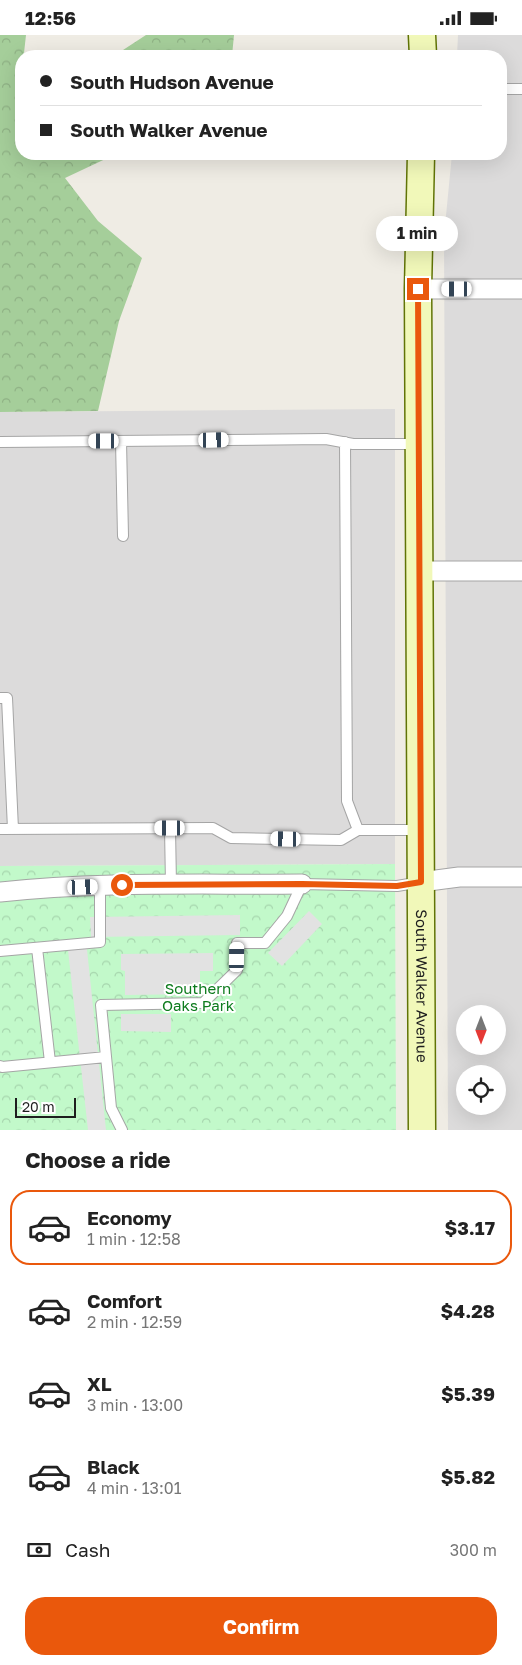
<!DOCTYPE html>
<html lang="en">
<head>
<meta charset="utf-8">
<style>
  body { margin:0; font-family:"Golos Text",sans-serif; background:#f2f2f2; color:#222; height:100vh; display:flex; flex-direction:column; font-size:19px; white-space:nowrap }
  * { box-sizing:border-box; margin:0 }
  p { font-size:16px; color:#767676 }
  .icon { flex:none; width:28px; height:28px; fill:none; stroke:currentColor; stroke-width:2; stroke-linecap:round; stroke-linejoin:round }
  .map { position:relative; height:1095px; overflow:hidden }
  .panel { display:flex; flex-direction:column; background:#fff; flex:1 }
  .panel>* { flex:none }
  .hud { position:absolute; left:15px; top:15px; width:492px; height:110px; border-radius:20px; box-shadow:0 5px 20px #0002; display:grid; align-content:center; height:110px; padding:0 25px; background:#fff }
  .needle { width:32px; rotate:180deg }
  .fabs { position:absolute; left:456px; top:970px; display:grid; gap:10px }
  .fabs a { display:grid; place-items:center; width:50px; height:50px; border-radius:50%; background:#fff; box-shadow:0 5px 20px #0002; font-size:25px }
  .scale { position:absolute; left:15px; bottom:12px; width:61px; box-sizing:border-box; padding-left:5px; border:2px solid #1e1e1e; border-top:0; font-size:14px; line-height:18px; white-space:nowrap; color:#1e1e1e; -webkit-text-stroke:4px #fff; paint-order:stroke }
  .end { position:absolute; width:22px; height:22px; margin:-11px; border:6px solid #ea580c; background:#fff; box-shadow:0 0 0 2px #fff }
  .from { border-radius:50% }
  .bubble { position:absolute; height:35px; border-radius:18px; background:#fff; box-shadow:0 5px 20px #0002; font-size:16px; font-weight:700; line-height:35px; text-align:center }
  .car { position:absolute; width:15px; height:30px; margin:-15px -8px; border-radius:6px; box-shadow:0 0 4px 1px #0007; background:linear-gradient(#fff 24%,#345 0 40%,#fff 0 76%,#345 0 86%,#fff 0) }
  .hud b { display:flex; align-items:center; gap:18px; height:48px; font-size:19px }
  .hud b+b { border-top:1px solid #e0e0e0 }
  .hud i { width:12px; height:12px; background:#222 }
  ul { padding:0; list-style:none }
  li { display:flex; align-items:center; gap:15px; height:75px; margin:0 10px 8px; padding:0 15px; border:2px solid transparent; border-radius:20px }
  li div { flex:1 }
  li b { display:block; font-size:19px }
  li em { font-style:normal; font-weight:700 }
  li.active { border-color:#ea580c }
  li>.icon { width:45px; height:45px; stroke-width:1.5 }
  h2 { padding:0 25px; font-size:22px; line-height:60px }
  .pay { display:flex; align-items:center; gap:12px; height:55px; padding:0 25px; font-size:19px }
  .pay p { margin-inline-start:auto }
  .action { display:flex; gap:10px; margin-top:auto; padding:10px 25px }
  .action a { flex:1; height:58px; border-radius:20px; background:#ea580c; color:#fff; font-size:20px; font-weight:700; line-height:58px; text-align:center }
  .status { display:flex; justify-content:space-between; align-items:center; height:35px; padding:0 25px; background:#fff; direction:ltr }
  .status svg { height:14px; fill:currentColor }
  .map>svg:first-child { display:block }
  .residential { fill:#dcdbdb; fill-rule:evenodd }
  .forest { fill:url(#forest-crowns) }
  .park { fill:url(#park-crowns) }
  .parking { fill:#e2e2e2 }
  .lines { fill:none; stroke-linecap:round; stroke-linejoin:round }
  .lane-casing { stroke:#a5a5a5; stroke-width:12 }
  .street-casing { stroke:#a5a5a5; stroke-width:21 }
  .secondary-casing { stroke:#617406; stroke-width:29 }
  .lane { stroke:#fff; stroke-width:10 }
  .street { stroke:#fff; stroke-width:19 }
  .secondary { stroke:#f1f8b9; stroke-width:26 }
  .route { stroke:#ea580c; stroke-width:6 }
  .labels { text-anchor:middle; stroke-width:4; stroke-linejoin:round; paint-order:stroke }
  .street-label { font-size:15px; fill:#1e1e1e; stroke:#fff }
  .park-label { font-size:15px; fill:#0d7b1d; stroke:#fff }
</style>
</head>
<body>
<div class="status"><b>12:56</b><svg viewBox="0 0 49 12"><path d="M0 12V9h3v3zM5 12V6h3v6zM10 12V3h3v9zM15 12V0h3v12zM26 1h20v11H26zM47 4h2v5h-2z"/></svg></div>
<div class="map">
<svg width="522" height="1095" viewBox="0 0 522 1095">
  <defs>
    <pattern id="forest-crowns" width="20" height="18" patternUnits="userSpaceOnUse" patternTransform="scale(1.25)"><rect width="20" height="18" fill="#a5ce9a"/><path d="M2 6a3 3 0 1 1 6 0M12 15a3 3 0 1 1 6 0" fill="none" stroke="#8eb084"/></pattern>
    <pattern id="park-crowns" width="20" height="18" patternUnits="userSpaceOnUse" patternTransform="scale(1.25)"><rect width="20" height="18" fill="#c2f9ca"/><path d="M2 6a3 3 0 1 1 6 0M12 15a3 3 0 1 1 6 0" fill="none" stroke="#a6d5ad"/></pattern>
  </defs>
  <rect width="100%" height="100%" fill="#efece4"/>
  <path class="residential" d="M 458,0 L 522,0 L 522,1095 L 448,1095 L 444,201 L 452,119 L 501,119 L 501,21 L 457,21 ZM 465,979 L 498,979 L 498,1011 L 465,1011 ZM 465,1039 L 498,1039 L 498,1071 L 465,1071 Z
    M 395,374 L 395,829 L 0,831 L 0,377 Z"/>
  <path class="forest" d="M 0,0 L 26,0 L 24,18 L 81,18 L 123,15 L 146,0 L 234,0 L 232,21 L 21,21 L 21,119 L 116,119 L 65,143 L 98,186 L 142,223 L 119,286 L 98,376 L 0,377 Z"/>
  <path class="park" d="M 395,829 L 396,1095 L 0,1095 L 0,831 Z"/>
  <path class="parking" d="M 309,876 L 322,889 L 282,931 L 268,918 Z
    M 240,880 L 240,900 L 91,902 L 90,882 Z
    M 86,905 L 106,1095 L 88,1095 L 67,906 Z
    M 213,918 L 213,936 L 200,936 L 200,959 L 125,960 L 125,936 L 121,935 L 121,919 Z
    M 121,979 L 171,979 L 171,997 L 121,996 Z"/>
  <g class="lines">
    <defs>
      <path id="lane" d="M 501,54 L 522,54
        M 121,406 L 123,501
        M 0,407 L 326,404 L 353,409 L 417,409
        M 345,407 L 347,766 L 358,795
        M 0,663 L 7,663 L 13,794
        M 170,793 L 171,850
        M 0,794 L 213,793 L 231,803 L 341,805 L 358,795 L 420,795
        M 37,913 L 50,1027
        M 0,916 L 100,907 L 100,851
        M 0,1031 L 2,1032 L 106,1022
        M 122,1095 L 111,1073 L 101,970 L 203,968 L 237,935 L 237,908 L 265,908 L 287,881 L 302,849 L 397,851 L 421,847"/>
      <path id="street" d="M 418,254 L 522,254
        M 419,536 L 522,536
        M 421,847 L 459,842 L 522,842
        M 0,857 C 100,846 202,850 302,849"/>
      <g id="secondary">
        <path d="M 422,0 L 423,21"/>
        <path id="s1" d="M 421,119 L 418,254 L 422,1095"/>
      </g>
    </defs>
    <use href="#lane" class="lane-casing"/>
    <use href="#street" class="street-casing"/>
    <use href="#secondary" class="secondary-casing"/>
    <use href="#lane" class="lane"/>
    <use href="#street" class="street"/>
    <use href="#secondary" class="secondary"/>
  </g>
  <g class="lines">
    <path class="route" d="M 122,850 L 302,849 L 397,851 L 421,847 L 418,254"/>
  </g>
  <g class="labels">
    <g class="street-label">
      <text dy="5" stroke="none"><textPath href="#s1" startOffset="832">South Walker Avenue</textPath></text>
    </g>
    <g class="park-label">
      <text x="198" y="959">Southern<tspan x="198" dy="17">Oaks Park</tspan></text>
    </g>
  </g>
</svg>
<div class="fabs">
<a><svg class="needle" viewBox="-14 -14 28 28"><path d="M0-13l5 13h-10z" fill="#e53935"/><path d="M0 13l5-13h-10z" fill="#767676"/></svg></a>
<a><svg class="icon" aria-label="locate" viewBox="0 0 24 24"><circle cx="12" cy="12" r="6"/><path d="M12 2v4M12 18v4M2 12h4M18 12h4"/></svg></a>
</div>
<div class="scale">20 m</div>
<i class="end from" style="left:122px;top:850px"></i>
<i class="end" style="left:418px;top:254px"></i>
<div class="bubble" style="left:376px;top:181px;width:82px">1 min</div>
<i class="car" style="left:457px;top:254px;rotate:270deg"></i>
<i class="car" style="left:214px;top:405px;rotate:89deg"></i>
<i class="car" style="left:104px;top:406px;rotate:270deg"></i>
<i class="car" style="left:170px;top:793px;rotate:270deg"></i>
<i class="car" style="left:286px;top:804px;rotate:271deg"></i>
<i class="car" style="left:83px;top:852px;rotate:88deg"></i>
<i class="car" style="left:237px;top:922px;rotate:1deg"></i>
<div class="hud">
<b><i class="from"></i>South Hudson Avenue</b>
<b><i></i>South Walker Avenue</b>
</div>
</div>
<section class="panel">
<h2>Choose a ride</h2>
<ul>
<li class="active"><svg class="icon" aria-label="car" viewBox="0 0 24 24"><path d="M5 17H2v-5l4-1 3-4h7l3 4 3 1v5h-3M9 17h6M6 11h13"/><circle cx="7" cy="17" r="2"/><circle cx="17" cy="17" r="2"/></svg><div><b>Economy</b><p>1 min · 12:58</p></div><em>$3.17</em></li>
<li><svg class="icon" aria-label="car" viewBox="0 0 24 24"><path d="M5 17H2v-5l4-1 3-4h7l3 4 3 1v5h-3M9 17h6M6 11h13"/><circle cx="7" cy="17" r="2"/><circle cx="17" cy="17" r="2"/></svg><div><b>Comfort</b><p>2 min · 12:59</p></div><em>$4.28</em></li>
<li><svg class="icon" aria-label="car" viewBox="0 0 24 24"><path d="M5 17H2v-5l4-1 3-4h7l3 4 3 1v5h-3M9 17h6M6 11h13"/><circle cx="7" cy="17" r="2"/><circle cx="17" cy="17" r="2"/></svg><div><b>XL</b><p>3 min · 13:00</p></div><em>$5.39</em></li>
<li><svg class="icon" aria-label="car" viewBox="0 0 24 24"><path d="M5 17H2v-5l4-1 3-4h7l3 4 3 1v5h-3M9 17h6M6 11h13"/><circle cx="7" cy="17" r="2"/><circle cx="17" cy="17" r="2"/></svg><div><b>Black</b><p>4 min · 13:01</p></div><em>$5.82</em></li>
</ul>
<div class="pay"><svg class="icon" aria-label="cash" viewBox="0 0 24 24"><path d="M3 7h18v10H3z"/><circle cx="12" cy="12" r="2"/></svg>Cash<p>300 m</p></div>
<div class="action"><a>Confirm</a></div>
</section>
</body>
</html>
